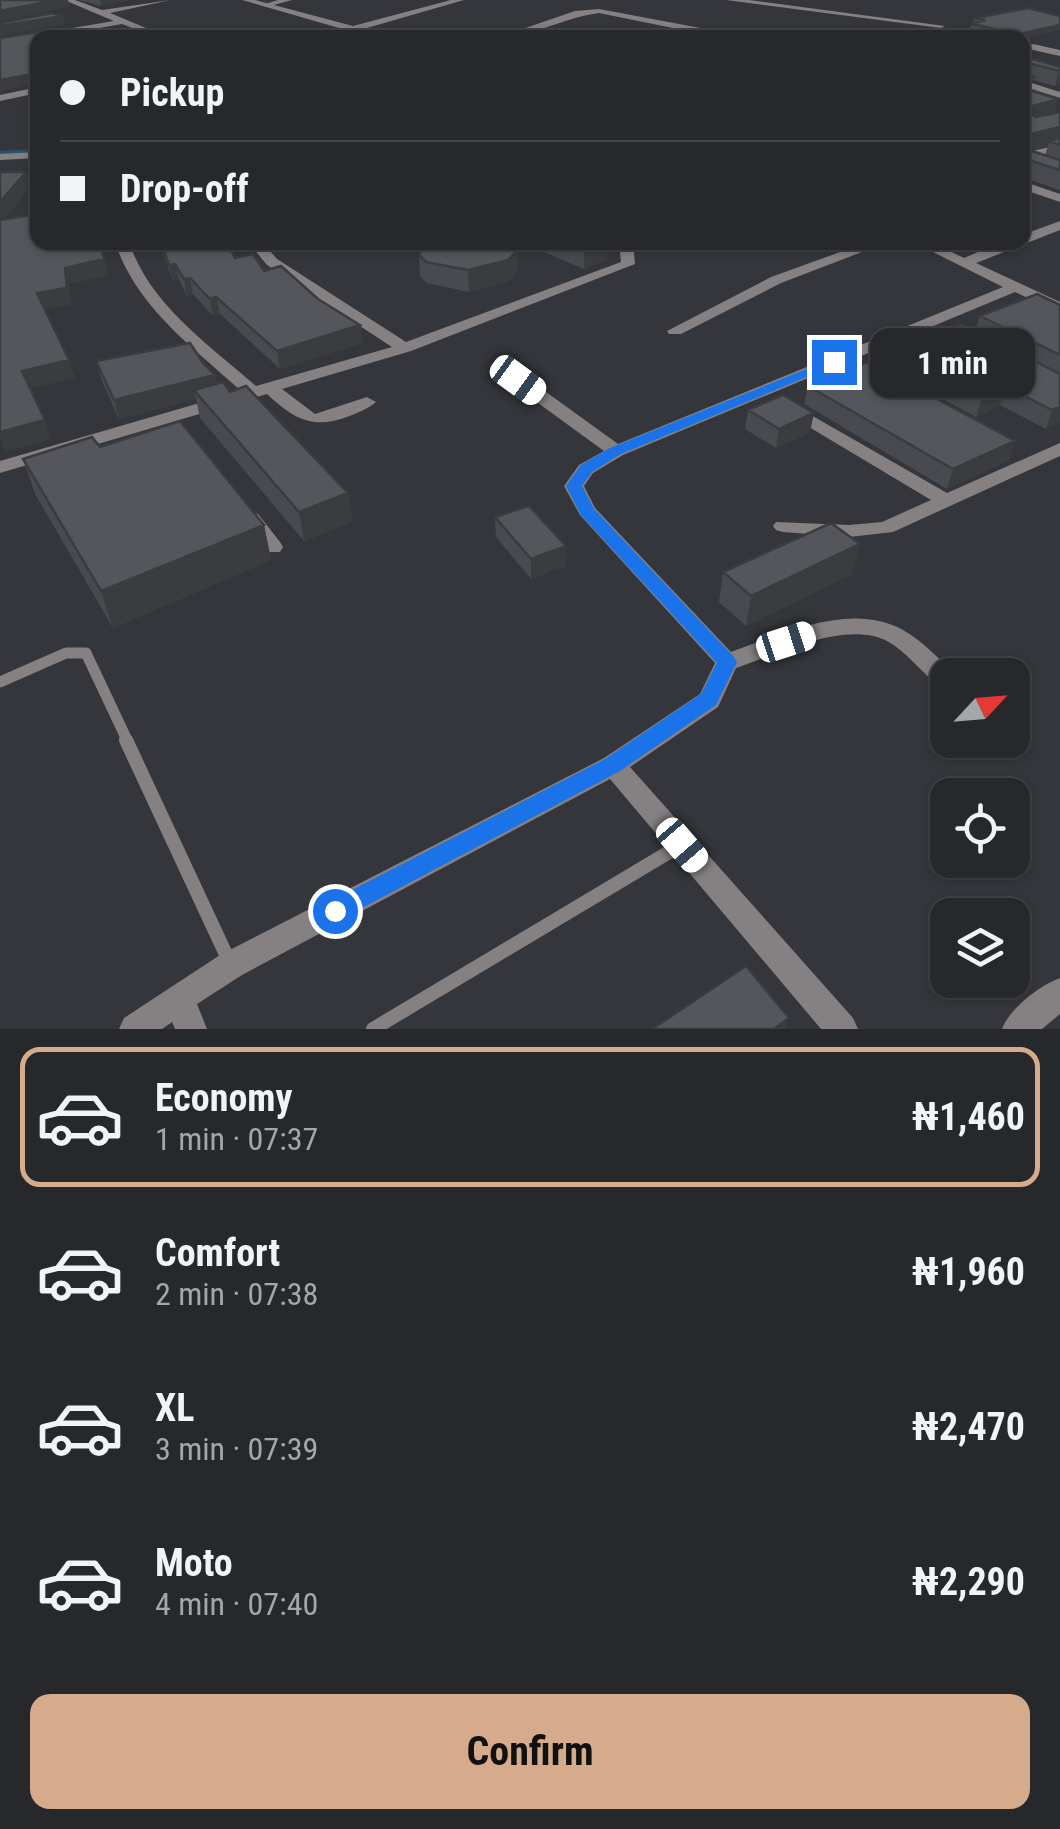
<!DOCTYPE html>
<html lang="en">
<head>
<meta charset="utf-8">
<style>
  body { margin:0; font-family:"Roboto Condensed",sans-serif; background:#333438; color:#f1f3f6; height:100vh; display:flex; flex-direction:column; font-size:38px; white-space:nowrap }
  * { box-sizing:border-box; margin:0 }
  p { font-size:32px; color:#a4a6a9 }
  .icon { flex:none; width:55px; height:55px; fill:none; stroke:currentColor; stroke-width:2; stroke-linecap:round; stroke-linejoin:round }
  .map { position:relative; height:1029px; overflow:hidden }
  .side { display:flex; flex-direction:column; background:#27282c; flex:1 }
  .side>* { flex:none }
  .banner { position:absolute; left:30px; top:30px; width:1000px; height:220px; border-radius:20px; box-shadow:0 2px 8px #0004,0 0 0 2px #434448; display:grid; align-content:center; height:220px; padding:0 30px; background:#27282c }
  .needle { width:65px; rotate:64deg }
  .controls { position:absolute; left:930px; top:658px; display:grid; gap:20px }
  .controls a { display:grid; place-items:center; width:100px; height:100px; border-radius:20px; background:#27282c; box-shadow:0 2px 8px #0004,0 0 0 2px #434448; font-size:50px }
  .end { position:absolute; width:45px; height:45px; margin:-22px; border:12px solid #1a73e8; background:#fff; box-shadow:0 0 0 5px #fff }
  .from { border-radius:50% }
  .bubble { position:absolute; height:70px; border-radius:20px; background:#27282c; box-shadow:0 2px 8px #0004,0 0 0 2px #434448; font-size:32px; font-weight:700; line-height:70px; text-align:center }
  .car { position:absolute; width:30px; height:60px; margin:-30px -15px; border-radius:12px; box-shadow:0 0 8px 2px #0007; background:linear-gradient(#fff 24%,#345 0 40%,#fff 0 76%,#345 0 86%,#fff 0) }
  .banner b { display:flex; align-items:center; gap:35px; height:95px; font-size:38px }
  .banner b+b { border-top:2px solid #434448 }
  .banner i { width:25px; height:25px; background:#f1f3f6 }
  ul { padding:18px 0 0; list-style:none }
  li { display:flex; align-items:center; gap:30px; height:140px; margin:0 20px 15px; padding:0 10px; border:5px solid transparent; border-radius:20px }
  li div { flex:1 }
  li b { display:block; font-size:38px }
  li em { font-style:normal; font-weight:700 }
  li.active { border-color:#d6ab8b }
  li>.icon { width:90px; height:90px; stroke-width:1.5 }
  .button { display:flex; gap:20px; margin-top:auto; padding:20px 30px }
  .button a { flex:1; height:115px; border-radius:20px; background:#d6ab8b; color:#111; font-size:40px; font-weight:700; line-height:115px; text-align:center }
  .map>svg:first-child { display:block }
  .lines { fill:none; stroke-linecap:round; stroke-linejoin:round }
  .stream { stroke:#27546b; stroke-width:4 }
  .service-far1 { stroke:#858182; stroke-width:11 }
  .service { stroke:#858182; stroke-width:14 }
  .minor { fill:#858182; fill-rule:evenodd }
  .tertiary { fill:#858182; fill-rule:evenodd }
  .wall { fill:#484a4f; fill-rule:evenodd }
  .shaded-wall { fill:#3b3c40 }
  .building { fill:#54565c; stroke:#3b3c40; stroke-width:2.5 }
  .route { fill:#1a73e8 }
</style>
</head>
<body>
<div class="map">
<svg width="1060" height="1029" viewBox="0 0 1060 1029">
  <rect width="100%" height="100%" fill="#34363b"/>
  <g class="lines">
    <path class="stream" d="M 0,153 L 38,151"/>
    <path class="service-far1" d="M 0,682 L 66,653 L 86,653 L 128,742"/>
    <path class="service" d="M 126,740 L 230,963
      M 373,1029 L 681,845"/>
    <path class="minor" d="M 64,0 L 75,0 L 102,10 L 171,0 L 110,13 L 170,38 L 157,38 L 122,24 L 0,46 L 0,40 L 114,21 Z
      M 278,0 L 292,0 L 266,7 L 262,5 Z
      M 726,0 L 749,0 L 945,26 L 941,28 Z
      M 599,9 L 738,35 L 742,38 L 722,38 L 599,13 C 564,17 531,38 496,38 L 575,11 Z
      M 353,26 L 391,36 L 392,38 L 376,38 L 350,31 Z
      M 1033,44 L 1060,50 L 1060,56 L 1033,50 L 1022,52 L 1022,46 Z
      M 1022,80 L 1060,92 L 1060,98 L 1022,86 Z
      M 38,87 L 38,93 L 0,101 L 0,95 Z
      M 1060,145 L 1060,151 L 1022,160 L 1022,153 Z
      M 38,152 L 38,158 L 0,160 L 0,154 Z
      M 1022,181 L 1060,194 L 1060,202 L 1022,189 Z
      M 1060,221 L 1060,230 L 976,263 L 1060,302 L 1060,313 L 1015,292 L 623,455 L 593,473 L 584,486 L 595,508 L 731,652 C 782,634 851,601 903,630 C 923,641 939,660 957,675 L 948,675 L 948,690 L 940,687 C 922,673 907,652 887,641 C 846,620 776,654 736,668 L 718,707 L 630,767 L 853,1018 L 858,1029 L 821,1029 L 610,779 L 242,975 L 197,1004 L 207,1029 L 175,1029 L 172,1022 L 162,1029 L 119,1029 L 124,1018 L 220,955 L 604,758 L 700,694 L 715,663 L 580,515 L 564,486 L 579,465 L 604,451 L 512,384 L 512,376 L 524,376 L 618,444 L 1003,287 L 913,242 L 931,242 L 964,258 L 1002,242 L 1022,242 L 1022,235 Z
      M 115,242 L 129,242 C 150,305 208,344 256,386 L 392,347 L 267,265 L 248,242 L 262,242 L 277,259 L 406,342 L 621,262 L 619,242 L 633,242 L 635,264 L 411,351 L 282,389 L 315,414 L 367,397 L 376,402 C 368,409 357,413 347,417 C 312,430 293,418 267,394 L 0,473 L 0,461 L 241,391 C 193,347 136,307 115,242 Z
      M 868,242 L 888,242 L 781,283 L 681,334 L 669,334 L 667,331 L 771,277 Z
      M 790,403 L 947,493 L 1060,443 L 1060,456 L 893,532 L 849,537 L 783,532 L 776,530 L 773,526 L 776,522 L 849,525 L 882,522 L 931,500 L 784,412 L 781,408 L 784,404 Z
      M 251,512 L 258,514 L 280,542 L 283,547 L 280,552 L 266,552 L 244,522 L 241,518 Z
      M 1060,978 L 1060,1014 L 1042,1029 L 1002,1029 C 1010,1008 1039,986 1060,978 Z"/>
    <path class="tertiary" d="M 242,0 L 255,0 L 353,26 L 451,0 L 464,0 L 353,32 Z"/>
  </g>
  <path class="wall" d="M 79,0 L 130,0 L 101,6 Z
    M 1028,8 L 1022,38 L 1008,38 L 969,29 L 975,18 Z
    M 1022,56 L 1060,67 L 1060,85 L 1055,86 L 1033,80 L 1030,90 L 1055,113 L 1060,112 L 1060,190 L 1022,177 ZM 1048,146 L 1045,155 L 1030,150 Z
    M 38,162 L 38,184 L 35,184 L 31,169 Z
    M 159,242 L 227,242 L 235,258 L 318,299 L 360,325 L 362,343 L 280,369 L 220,314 L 213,316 L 193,294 L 187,296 L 179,280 L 173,281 Z
    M 521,242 L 515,275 L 509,281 L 469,292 L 427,283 L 420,276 L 419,255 Z
    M 521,242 L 609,242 L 608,259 L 584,269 Z
    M 1060,305 L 1060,422 L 1046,429 L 1000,405 L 976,417 L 928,391 L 933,373 L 949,366 L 925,354 L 930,336 L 975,331 L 980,316 Z
    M 96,361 L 203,363 L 215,375 L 217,384 L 230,392 L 348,493 L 352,522 L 304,541 L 200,418 L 196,399 L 119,419 L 101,379 Z
    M 808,386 L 1015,441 L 1009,460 L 947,489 L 804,404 Z
    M 748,410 L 810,432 L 776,448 L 745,429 Z
    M 23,459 L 264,525 L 271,560 L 113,628 L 35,494 Z
    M 495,517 L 566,546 L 565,566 L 531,579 L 496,537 Z
    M 723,572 L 852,574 L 746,626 L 719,602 Z"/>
  <path class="shaded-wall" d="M 56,0 L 68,0 L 70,7 L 0,21 L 0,11 Z
    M 100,0 L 130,0 L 101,6 Z
    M 63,16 L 65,25 L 0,36 L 0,26 Z
    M 1060,25 L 1060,30 L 1022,39 L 1019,38 L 1020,34 Z
    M 1059,71 L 1060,85 L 1055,86 Z
    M 38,73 L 38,84 L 0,91 L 0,80 Z
    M 1034,77 L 1029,92 L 1022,94 L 1022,79 Z
    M 1059,99 L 1054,116 L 1024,123 L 1029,107 Z
    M 1060,127 L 1060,143 L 1050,141 L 1048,146 L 1022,152 L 1023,136 Z
    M 26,172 L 30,186 L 7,217 L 0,218 L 0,202 Z
    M 101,242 L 108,276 L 69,284 L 72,305 L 42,309 L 37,293 L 65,268 Z
    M 517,242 L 521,242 L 515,275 L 509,281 L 469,292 L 468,270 Z
    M 593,242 L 609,242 L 608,259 L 584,269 L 584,248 Z
    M 175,264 L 179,280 L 173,281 L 169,265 Z
    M 190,278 L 193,294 L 187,296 L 184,279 Z
    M 216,297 L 220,314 L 213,316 L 210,299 Z
    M 360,325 L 362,343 L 280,369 L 277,351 Z
    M 69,360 L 75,378 L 28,389 L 22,371 Z
    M 215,375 L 219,394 L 194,390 L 196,399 L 119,419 L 114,400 Z
    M 1006,387 L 1000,405 L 976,417 L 982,399 Z
    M 1060,407 L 1060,422 L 1046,429 L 1052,410 Z
    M 814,413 L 810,432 L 776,448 L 779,429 Z
    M 45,420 L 51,439 L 5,452 L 0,437 L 0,432 Z
    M 1015,441 L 1009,460 L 947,489 L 953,469 Z
    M 348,493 L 352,522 L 304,541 L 299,512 Z
    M 264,525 L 271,560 L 113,628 L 101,591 Z
    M 860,544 L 852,574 L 746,626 L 751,596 Z
    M 566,546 L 565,566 L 531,579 L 531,559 Z
    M 789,1018 L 786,1029 L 774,1029 Z"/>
  <path class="building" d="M 0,0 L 56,0 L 0,11 Z
    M 1028,8 L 1060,16 L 1060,25 L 1020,34 L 971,24 L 985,20 L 975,18 Z
    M 52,13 L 63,16 L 0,26 L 0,23 Z
    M 70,27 L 93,38 L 38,38 L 38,73 L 0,80 L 0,38 Z
    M 1022,56 L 1060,67 L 1060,71 L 1024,62 L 1023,73 L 1034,77 L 1022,79 Z
    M 1022,88 L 1059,99 L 1029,107 L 1028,113 L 1036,117 L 1060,112 L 1060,127 L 1023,136 L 1026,149 L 1060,160 L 1060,170 L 1022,158 Z
    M 1060,138 L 1060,145 L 1050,141 Z
    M 0,172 L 26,172 L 0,202 Z
    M 38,214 L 38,242 L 100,242 L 104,259 L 65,268 L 67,288 L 37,293 L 69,360 L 22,371 L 45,420 L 0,432 L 0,220 Z
    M 161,242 L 227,242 L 235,258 L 253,254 L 264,271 L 281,266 L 318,299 L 360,325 L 277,351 L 216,297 L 210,299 L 190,278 L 184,279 L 175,264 L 169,265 Z
    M 422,242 L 517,242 L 515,253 L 508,260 L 468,270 L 426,262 L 419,255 Z
    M 572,242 L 597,242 L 584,248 Z
    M 1037,294 L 1060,305 L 1060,355 L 980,316 Z
    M 961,324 L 1060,374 L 1060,407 L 1052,410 L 1006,387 L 982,399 L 933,373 L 970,357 L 930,336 Z
    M 190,343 L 203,363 L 215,375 L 114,400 L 96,361 Z
    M 868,362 L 1015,441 L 953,469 L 808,386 Z
    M 223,382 L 230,392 L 246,386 L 348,493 L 299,512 L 194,390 Z
    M 783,395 L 814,413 L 779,429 L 748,410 Z
    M 180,421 L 264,525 L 101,591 L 23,459 L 92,437 L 100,447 Z
    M 529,506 L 566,546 L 531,559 L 495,517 Z
    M 831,523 L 860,544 L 751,596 L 723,572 Z
    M 746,966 L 789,1018 L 774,1029 L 652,1029 Z"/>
  <path class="route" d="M 834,358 L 840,362 L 838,364 L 621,454 L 592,472 L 582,486 L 594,509 L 734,657 L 737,662 L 716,705 L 620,771 L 343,918 L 335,922 L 327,918 L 323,911 L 327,903 L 605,759 L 701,694 L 717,663 L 581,515 L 566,486 L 581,465 L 610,448 Z"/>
</svg>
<div class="controls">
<a><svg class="needle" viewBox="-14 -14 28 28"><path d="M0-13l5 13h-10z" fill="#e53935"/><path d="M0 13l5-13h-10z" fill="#a4a6a9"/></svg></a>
<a><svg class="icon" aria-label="locate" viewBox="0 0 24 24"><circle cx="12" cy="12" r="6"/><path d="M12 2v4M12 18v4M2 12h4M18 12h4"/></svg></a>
<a><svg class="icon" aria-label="layers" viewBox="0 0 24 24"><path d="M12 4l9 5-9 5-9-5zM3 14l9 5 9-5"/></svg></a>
</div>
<i class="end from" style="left:335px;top:911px"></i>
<i class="end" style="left:834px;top:362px"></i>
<div class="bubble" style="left:870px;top:328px;width:165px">1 min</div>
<i class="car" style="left:518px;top:380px;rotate:126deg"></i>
<i class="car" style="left:786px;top:642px;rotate:72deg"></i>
<i class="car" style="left:682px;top:845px;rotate:139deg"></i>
<div class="banner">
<b><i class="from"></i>Pickup</b>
<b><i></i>Drop-off</b>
</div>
</div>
<section class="side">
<ul>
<li class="active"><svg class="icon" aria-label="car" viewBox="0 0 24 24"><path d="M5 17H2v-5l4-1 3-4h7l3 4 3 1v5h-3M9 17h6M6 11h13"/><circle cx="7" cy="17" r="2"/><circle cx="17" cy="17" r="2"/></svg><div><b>Economy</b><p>1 min · 07:37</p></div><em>₦1,460</em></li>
<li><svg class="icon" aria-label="car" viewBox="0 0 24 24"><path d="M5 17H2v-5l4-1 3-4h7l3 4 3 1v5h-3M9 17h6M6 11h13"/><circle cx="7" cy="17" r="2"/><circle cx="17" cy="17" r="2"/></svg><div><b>Comfort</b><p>2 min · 07:38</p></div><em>₦1,960</em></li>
<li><svg class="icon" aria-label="car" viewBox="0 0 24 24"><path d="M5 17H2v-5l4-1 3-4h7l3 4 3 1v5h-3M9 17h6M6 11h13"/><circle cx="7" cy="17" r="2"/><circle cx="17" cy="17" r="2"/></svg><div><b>XL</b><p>3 min · 07:39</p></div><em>₦2,470</em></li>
<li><svg class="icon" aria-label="car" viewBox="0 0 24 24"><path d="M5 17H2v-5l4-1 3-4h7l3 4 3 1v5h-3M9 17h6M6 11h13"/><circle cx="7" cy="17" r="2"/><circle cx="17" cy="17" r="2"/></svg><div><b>Moto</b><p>4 min · 07:40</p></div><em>₦2,290</em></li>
</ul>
<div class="button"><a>Confirm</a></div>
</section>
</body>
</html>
